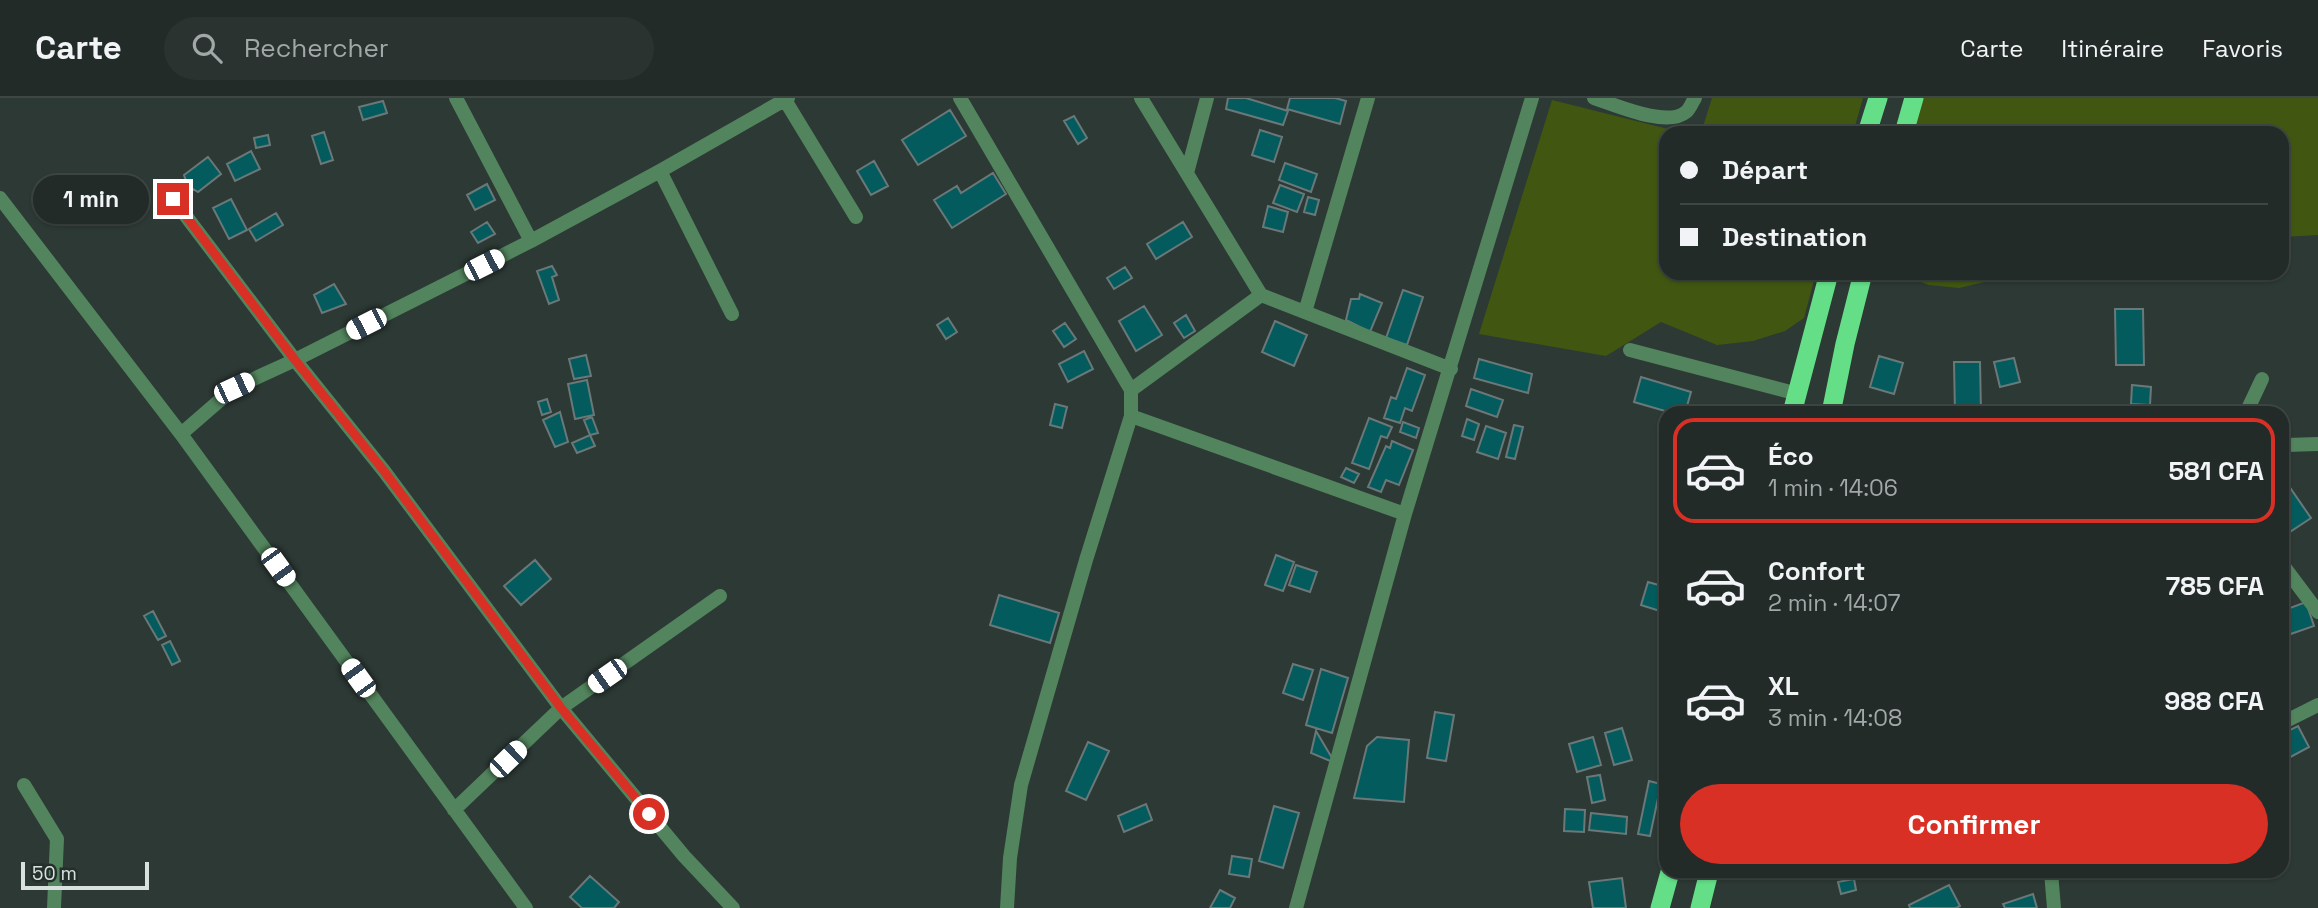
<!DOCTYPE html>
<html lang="fr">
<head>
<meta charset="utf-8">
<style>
  body { margin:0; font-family:"Space Grotesk",sans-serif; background:#2a3330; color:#f1f3f6; height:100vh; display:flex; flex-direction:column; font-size:26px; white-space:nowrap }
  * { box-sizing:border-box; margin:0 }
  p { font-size:23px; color:#a2a7a8 }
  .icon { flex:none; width:38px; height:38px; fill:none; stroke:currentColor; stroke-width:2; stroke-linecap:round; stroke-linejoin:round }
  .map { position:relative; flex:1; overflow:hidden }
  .panel { position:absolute; left:1659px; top:308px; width:630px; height:472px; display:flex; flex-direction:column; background:#222b28; border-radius:21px; box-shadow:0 2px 5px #0004,0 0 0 2px #3f4745 }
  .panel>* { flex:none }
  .hud { position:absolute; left:1659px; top:28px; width:630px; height:154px; border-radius:21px; box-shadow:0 2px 5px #0004,0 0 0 2px #3f4745; display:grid; align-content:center; height:154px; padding:0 21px; background:#222b28 }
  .scale { position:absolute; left:21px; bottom:18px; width:128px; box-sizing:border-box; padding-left:7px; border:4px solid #d9e1de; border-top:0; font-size:19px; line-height:24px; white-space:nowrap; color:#d9e1de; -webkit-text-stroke:5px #232f2b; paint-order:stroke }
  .end { position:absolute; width:32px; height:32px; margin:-16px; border:9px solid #d93025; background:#fff; box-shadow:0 0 0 4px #fff }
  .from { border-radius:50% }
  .bubble { position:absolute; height:49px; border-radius:24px; background:#222b28; box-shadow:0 2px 5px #0004,0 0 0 2px #3f4745; font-size:23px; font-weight:700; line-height:49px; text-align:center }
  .car { position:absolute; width:21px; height:42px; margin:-21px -10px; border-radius:9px; box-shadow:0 0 5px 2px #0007; background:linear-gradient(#fff 24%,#345 0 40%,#fff 0 76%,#345 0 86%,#fff 0) }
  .hud b { display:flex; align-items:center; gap:24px; height:66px; font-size:26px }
  .hud b+b { border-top:2px solid #3f4745 }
  .hud i { width:18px; height:18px; background:#f1f3f6 }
  ul { padding:12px 0 0; list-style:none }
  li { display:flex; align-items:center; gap:21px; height:105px; margin:0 14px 10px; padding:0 7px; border:4px solid transparent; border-radius:21px }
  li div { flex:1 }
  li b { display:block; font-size:26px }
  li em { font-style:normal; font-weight:700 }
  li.active { border-color:#d93025 }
  li>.icon { width:63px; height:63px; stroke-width:1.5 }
  .cta { display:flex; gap:14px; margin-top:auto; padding:14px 21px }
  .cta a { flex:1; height:80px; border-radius:42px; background:#d93025; color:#fff; font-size:28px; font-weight:700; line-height:80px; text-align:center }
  header { display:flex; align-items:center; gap:42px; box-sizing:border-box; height:98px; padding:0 35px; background:#222b28; border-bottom:2px solid #3f4745 }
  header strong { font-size:33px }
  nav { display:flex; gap:38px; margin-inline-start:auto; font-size:24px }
  .search { width:490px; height:63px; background:#2a3330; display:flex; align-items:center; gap:18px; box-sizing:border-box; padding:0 24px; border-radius:38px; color:#a2a7a8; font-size:26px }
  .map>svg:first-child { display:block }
  .green { fill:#415711 }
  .building { fill:#035b5e; stroke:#6a7878; stroke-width:2 }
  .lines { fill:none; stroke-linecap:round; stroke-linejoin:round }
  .minor { stroke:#52845d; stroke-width:14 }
  .trunk { stroke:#64df88; stroke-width:19 }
  .route { stroke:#d93025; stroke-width:9 }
</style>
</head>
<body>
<header>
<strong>Carte</strong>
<div class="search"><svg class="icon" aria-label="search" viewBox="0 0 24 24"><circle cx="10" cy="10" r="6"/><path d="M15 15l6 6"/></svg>Rechercher</div>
<nav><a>Carte</a><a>Itinéraire</a><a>Favoris</a></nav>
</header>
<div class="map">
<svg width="2318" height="810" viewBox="0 0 2318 810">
  <rect width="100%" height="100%" fill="#2d3935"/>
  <path class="green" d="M 1712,0 L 1863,0 L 1853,35 L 1701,35 Z
    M 1906,0 L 2318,0 L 2318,137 L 2282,139 L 2282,35 L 1897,35 Z
    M 1552,2 L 1684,35 L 1666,35 L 1666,175 L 1816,175 L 1804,220 L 1785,233 L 1753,243 L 1717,247 L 1661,224 L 1606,258 L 1479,236 Z
    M 1897,175 L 2022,175 L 1959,190 L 1929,187 Z"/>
  <path class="building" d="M 1228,0 L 1246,0 L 1288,13 L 1283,27 L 1226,11 Z
    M 1290,0 L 1335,0 L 1346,3 L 1340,26 L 1287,11 Z
    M 383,3 L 387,15 L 363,22 L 359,9 Z
    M 950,12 L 966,38 L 918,67 L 902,42 Z
    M 1074,18 L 1087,40 L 1078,46 L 1064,23 Z
    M 1260,32 L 1282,39 L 1274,64 L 1252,57 Z
    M 324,34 L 333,62 L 321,66 L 312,38 Z
    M 268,37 L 270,47 L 256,50 L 254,40 Z
    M 251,53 L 260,71 L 235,83 L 227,66 Z
    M 208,59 L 221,76 L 198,94 L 193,91 L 188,95 L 181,88 L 186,83 L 184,77 Z
    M 874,63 L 888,88 L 871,97 L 857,73 Z
    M 1285,65 L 1317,76 L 1311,94 L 1279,82 Z
    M 993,75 L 1006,96 L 952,130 L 934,102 L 957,88 L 961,95 Z
    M 487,86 L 495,102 L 475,112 L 467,97 Z
    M 1280,87 L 1304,96 L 1297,114 L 1273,105 Z
    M 1308,99 L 1319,102 L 1315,117 L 1304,114 Z
    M 231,101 L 247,132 L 229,141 L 213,110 Z
    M 1268,108 L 1288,114 L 1283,134 L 1263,129 Z
    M 276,115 L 283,127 L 256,143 L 249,131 Z
    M 487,124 L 495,136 L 478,145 L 471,134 Z
    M 1183,124 L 1192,139 L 1156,161 L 1147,146 Z
    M 552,168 L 557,177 L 552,179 L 559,202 L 549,206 L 537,173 Z
    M 1125,169 L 1132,180 L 1114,191 L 1107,180 Z
    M 334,186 L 346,206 L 322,215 L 314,197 Z
    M 1403,192 L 1423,199 L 1407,247 L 1386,240 Z
    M 1360,196 L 1382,205 L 1370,234 L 1346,222 L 1351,201 L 1359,201 Z
    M 1144,208 L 1162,237 L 1136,253 L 1119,223 Z
    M 2115,211 L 2143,211 L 2144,267 L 2116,267 Z
    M 1186,217 L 1195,233 L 1184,240 L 1174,225 Z
    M 948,220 L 957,234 L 946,241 L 937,227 Z
    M 1275,223 L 1307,237 L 1294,268 L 1262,254 Z
    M 1065,225 L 1076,241 L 1064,249 L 1053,233 Z
    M 1084,253 L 1093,271 L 1068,284 L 1059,266 Z
    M 586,257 L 591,278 L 574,281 L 569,261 Z
    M 1879,258 L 1903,265 L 1894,296 L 1870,289 Z
    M 2014,260 L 2020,284 L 2000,289 L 1994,264 Z
    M 1479,261 L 1532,276 L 1528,295 L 1474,280 Z
    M 1954,264 L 1980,264 L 1981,315 L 1955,315 Z
    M 1407,270 L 1425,277 L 1412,313 L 1405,310 L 1400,325 L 1384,320 L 1391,299 L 1396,301 Z
    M 1641,279 L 1691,294 L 1685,315 L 1672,315 L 1634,304 Z
    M 587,282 L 594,317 L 575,321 L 568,286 Z
    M 2132,287 L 2151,289 L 2150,307 L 2131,306 Z
    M 1471,291 L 1503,302 L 1497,319 L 1466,308 Z
    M 547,301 L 551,314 L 542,317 L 538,304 Z
    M 1055,306 L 1067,309 L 1062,330 L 1050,327 Z
    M 560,314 L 568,344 L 555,349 L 543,322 Z
    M 592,319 L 598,335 L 590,337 L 584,322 Z
    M 1369,320 L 1392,329 L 1387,340 L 1381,338 L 1369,371 L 1352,365 Z
    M 1467,321 L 1479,326 L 1474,342 L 1462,338 Z
    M 1403,324 L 1419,330 L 1416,340 L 1400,334 Z
    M 1514,327 L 1523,329 L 1515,361 L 1506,359 Z
    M 1486,328 L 1506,335 L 1498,361 L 1477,354 Z
    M 590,337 L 595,348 L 577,355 L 572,345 Z
    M 1392,343 L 1413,352 L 1399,387 L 1386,382 L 1381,394 L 1368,389 L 1386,348 L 1390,350 Z
    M 1346,370 L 1359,376 L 1354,385 L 1341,379 Z
    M 2282,378 L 2311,420 L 2284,438 L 2282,436 Z
    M 1276,457 L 1294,464 L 1283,493 L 1265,487 Z
    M 535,462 L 551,481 L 521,507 L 504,488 Z
    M 1296,467 L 1317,474 L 1310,494 L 1289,487 Z
    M 1648,484 L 1666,489 L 1666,515 L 1641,507 Z
    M 999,497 L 1059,515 L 1050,545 L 990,527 Z
    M 2306,504 L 2314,528 L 2282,539 L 2282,513 Z
    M 153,513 L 166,538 L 158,542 L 144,518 Z
    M 170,543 L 180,563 L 172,567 L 162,547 Z
    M 1293,566 L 1313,572 L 1303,602 L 1283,595 Z
    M 1321,571 L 1348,580 L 1332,635 L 1306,627 Z
    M 1435,614 L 1454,617 L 1446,663 L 1427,660 Z
    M 2298,628 L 2309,649 L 2285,662 L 2282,657 L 2282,636 Z
    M 1622,630 L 1632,662 L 1614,667 L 1605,635 Z
    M 1316,633 L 1335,665 L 1311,655 Z
    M 1377,639 L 1409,642 L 1404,704 L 1354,700 L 1367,648 Z
    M 1593,639 L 1601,667 L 1577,674 L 1569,646 Z
    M 1088,644 L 1109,653 L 1086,702 L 1066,693 Z
    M 1600,677 L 1605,702 L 1592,705 L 1587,679 Z
    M 1649,683 L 1661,686 L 1650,738 L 1638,736 Z
    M 1146,706 L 1152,722 L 1124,734 L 1118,718 Z
    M 1274,708 L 1299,715 L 1283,770 L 1259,763 Z
    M 1565,711 L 1585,712 L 1584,734 L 1564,733 Z
    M 1591,715 L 1627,719 L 1626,736 L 1589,732 Z
    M 1232,758 L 1252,761 L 1249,779 L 1229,776 Z
    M 590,778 L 619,804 L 614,810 L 582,810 L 570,799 Z
    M 1622,780 L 1626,810 L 1593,810 L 1589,784 Z
    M 1854,781 L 1856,792 L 1841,796 L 1838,784 Z
    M 1949,787 L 1960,808 L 1956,810 L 1910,810 L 1909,807 Z
    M 1220,792 L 1235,800 L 1230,810 L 1210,810 Z
    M 2033,796 L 2037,810 L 2005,810 L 2003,806 Z"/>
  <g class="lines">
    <path class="minor" d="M 456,0 L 531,143 L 660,73 L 788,0
      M 960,0 L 1131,292 L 1131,318 L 1086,462 L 1021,687 L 1010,760 L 1007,810
      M 1141,0 L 1261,197 L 1451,271
      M 1594,0 C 1616,7 1667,30 1686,14 C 1690,11 1692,4 1695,0
      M 785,2 L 856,119
      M 660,73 L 732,216
      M 1187,75 L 1207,0
      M 0,100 L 181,336 L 526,810
      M 173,101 L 295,262 L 384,373 L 561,610 L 684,758 L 733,810
      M 1305,214 L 1368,0
      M 1630,252 L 1798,296
      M 1131,292 L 1261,197
      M 2246,315 L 2262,281
      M 1131,318 L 1405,416
      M 181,336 L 234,290 L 295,262 L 531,143
      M 2282,347 L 2318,346
      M 2282,466 L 2318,514
      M 2282,625 L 2318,607
      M 24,687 L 57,741 L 54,810
      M 454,712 L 561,610 L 720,498
      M 2051,774 L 2054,810
      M 1296,810 L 1405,416 L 1532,0"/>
    <path class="trunk" d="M 1867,35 L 1878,0
      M 1904,35 L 1914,0
      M 1792,315 L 1829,175
      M 1831,315 L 1845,246 L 1863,175
      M 1660,810 L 1670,774
      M 1700,810 L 1709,774"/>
  </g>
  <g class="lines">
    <path class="route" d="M 173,101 L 295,262 L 384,373 L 561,610 L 649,716"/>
  </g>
</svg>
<div class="scale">50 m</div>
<i class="end from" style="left:649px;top:716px"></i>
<i class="end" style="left:173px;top:101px"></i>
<div class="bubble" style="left:33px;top:77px;width:116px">1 min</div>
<i class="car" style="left:484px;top:167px;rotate:63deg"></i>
<i class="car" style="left:366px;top:226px;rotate:243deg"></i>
<i class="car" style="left:234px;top:290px;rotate:65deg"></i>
<i class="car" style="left:278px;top:469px;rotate:144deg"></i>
<i class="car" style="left:607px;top:578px;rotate:235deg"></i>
<i class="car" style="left:358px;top:580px;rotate:324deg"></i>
<i class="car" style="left:508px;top:661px;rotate:46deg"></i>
<div class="hud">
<b><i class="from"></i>Départ</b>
<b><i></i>Destination</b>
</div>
<section class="panel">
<ul>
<li class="active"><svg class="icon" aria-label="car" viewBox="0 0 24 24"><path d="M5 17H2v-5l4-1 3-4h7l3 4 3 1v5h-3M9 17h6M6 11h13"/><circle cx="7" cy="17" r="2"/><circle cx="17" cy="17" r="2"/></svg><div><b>Éco</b><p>1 min · 14:06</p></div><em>581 CFA</em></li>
<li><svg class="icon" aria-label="car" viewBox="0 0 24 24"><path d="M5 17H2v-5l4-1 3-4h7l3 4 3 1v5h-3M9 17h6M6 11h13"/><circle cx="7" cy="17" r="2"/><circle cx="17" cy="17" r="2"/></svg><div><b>Confort</b><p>2 min · 14:07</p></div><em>785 CFA</em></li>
<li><svg class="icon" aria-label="car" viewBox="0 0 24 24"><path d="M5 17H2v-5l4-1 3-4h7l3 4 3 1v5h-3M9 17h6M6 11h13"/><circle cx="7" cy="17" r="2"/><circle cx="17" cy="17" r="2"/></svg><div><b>XL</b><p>3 min · 14:08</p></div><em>988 CFA</em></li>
</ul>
<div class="cta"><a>Confirmer</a></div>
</section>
</div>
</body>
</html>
